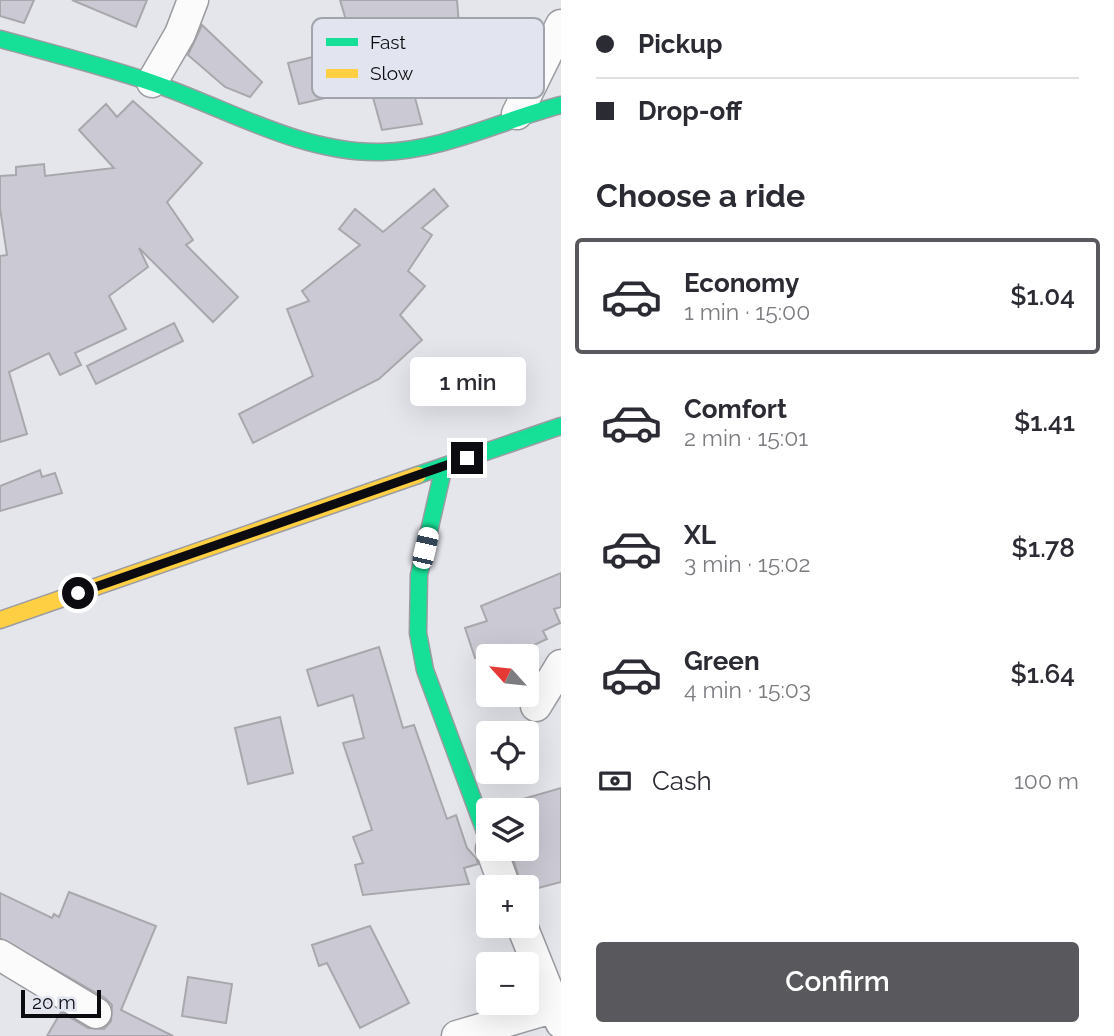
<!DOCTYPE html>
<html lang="en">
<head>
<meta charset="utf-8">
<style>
  body { margin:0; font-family:Raleway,sans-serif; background:#f2f2f3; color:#2b2b33; height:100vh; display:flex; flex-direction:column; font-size:26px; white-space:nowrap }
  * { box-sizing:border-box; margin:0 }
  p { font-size:23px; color:#7c7c81 }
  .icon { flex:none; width:38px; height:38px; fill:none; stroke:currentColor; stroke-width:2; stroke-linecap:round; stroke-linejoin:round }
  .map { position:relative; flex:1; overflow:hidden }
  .side { display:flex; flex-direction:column; background:#fff; width:553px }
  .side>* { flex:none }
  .top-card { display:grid; align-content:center; height:154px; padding:0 35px; background:#fff }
  .needle { width:46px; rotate:297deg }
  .fabs { position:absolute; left:476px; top:644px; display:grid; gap:14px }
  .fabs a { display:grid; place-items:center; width:63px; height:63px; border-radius:7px; background:#fff; box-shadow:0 7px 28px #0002; font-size:35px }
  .scale { position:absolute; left:21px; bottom:18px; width:80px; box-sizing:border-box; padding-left:7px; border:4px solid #0c0c10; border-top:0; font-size:19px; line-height:24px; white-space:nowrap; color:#0c0c10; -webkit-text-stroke:5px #e2e5ef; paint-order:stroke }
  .end { position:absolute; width:32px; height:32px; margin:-16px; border:9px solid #0c0c10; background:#fff; box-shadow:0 0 0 4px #fff }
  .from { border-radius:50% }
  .bubble { position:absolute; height:49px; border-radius:7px; background:#fff; box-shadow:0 7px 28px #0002; font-size:23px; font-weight:600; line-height:49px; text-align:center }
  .car { position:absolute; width:21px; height:42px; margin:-21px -10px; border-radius:9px; box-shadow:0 0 5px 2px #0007; background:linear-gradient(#fff 24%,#345 0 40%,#fff 0 76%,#345 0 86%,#fff 0) }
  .top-card b { display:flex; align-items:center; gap:24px; height:66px; font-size:26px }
  .top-card b+b { border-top:2px solid #e1e1e2 }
  .top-card i { width:18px; height:18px; background:#2b2b33 }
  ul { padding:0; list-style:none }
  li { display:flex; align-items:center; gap:21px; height:116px; margin:0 14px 10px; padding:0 21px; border:4px solid transparent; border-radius:7px }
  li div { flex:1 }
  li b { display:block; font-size:26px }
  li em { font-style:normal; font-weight:600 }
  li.selected { border-color:#58585d }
  li>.icon { width:63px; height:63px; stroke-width:1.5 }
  h2 { padding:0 35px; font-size:32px; line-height:84px }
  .pay { display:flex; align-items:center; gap:18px; height:77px; padding:0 35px; font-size:26px }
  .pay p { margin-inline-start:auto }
  .cta { display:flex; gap:14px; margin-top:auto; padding:14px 35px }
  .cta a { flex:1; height:80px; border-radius:7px; background:#58585d; color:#fff; font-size:28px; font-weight:600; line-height:80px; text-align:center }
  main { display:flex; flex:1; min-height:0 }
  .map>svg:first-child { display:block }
  .building { fill:#cbcad4; stroke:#a8a8ac; stroke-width:2 }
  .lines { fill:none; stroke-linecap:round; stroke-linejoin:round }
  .street-casing { stroke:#9b9ca0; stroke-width:33 }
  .fast-casing { stroke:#9b9ca0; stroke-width:19 }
  .slow-casing { stroke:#9b9ca0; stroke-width:19 }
  .street { stroke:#fbfbfc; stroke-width:30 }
  .fast { stroke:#16e098; stroke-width:16 }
  .slow { stroke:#ffcf43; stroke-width:16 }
  .route { stroke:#0c0c10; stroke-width:9 }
  .key { fill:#e2e5ef; stroke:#a2a4ac; stroke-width:2 }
  .key-label { font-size:19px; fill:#0c0c10 }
</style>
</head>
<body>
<main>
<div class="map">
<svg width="561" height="1036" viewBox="0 0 561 1036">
  <rect width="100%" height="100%" fill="#e5e6ec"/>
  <path class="building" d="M 0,0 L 34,0 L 24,23 L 0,16 Z
    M 72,0 L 147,0 L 136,27 Z
    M 340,0 L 457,0 L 459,25 L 397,31 L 422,124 L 382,130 L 366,72 L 322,82 L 325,98 L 299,104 L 288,63 L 354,47 Z
    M 202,25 L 262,82 L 250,97 L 225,87 L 188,55 Z
    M 133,101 L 202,163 L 167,202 L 193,240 L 186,245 L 238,297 L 213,322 L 139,248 L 148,267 L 109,296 L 126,329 L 75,353 L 81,365 L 60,375 L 49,353 L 9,372 L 27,434 L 0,442 L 0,256 L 7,255 L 0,208 L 0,176 L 16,175 L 16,167 L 44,164 L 45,176 L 114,168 L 79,130 L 106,104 L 117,117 Z
    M 434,189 L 448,206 L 422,228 L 432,235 L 408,271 L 425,286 L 400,315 L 422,340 L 379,379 L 253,443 L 239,414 L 313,376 L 287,309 L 309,301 L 302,291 L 360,245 L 339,229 L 355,209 L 383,232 Z
    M 174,323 L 183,341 L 96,384 L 87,366 Z
    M 40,470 L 42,477 L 55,473 L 62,493 L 0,511 L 0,486 Z
    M 561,573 L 561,607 L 554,609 L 560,623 L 543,631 L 547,639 L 510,656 L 501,656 L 499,651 L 475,658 L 465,628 L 487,621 L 481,606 Z
    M 379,647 L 403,728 L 414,725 L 447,819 L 456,815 L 467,848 L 476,858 L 478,864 L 464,868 L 469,884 L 363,895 L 355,865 L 363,863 L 353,837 L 372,830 L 343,743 L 364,738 L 353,695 L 318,706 L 307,670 Z
    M 280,717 L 293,773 L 248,784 L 235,728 Z
    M 561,788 L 561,882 L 527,891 L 527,887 L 522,887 L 510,849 L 527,849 L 527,810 L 500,810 L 499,806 Z
    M 69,892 L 156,926 L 121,1010 L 173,1036 L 47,1036 L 61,1012 L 88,1028 L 104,1029 L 111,1021 L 112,1005 L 105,998 L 0,938 L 0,893 L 52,918 L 54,914 L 59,917 Z
    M 370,926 L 409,1003 L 360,1028 L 327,963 L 319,966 L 312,945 Z
    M 188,977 L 232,984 L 226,1023 L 182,1016 Z"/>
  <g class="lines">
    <defs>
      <path id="street" d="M 152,82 L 180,34 L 193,0
        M 517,114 L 561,25
        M 536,706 L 561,665
        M 491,849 L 505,887
        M 522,926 L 561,1023
        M 0,955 L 96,1013
        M 457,1036 L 555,1007"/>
      <path id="fast" d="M 0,39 C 51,53 103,66 153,83 C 226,108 302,154 381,152 C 443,151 502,120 561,105
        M 444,466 L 419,575 L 418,633 L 425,670 L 488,840
        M 418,475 L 561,426"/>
      <path id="slow" d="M 0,620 L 418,475"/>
    </defs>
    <use href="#street" class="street-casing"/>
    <use href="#fast" class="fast-casing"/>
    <use href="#slow" class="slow-casing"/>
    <use href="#street" class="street"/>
    <use href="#fast" class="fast"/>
    <use href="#slow" class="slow"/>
  </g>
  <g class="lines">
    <path class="route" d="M 78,593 L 467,458"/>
  </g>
  <rect x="312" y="18" width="232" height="80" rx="10" class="key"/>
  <rect x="326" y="38" width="32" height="8" fill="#16e098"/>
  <rect x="326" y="69" width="32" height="9" fill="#ffcf43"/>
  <g class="key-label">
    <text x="370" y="49">Fast</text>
    <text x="370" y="80">Slow</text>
  </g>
</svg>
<div class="fabs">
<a><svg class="needle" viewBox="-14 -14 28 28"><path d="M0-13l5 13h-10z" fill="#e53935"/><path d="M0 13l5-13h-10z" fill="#7c7c81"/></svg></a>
<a><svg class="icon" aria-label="locate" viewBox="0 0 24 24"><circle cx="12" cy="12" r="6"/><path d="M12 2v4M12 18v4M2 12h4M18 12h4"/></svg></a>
<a><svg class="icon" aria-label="layers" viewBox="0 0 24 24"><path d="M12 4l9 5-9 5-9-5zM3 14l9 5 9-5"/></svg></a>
<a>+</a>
<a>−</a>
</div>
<div class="scale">20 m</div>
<i class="end from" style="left:78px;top:593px"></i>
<i class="end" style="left:467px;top:458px"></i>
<div class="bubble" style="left:410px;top:357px;width:116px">1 min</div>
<i class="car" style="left:425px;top:548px;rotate:13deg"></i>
</div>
<section class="side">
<div class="top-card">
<b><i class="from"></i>Pickup</b>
<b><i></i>Drop-off</b>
</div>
<h2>Choose a ride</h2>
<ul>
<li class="selected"><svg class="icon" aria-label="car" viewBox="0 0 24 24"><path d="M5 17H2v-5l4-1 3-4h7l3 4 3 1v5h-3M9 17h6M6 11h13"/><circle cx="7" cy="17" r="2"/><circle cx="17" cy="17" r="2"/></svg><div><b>Economy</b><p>1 min · 15:00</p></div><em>$1.04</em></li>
<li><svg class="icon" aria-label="car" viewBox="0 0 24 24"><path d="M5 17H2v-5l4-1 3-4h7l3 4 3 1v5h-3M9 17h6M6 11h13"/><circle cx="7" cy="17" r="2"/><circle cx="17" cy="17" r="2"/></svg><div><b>Comfort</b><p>2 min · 15:01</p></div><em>$1.41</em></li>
<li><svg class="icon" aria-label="car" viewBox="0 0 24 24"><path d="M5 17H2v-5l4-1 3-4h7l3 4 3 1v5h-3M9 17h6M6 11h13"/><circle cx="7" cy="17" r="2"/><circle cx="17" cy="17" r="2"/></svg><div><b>XL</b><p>3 min · 15:02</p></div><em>$1.78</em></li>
<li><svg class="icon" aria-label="car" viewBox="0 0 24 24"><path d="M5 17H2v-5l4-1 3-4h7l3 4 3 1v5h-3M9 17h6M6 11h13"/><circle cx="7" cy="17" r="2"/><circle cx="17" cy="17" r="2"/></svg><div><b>Green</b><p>4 min · 15:03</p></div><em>$1.64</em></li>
</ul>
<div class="pay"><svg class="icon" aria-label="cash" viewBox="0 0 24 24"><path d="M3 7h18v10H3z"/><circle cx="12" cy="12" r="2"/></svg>Cash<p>100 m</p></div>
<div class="cta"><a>Confirm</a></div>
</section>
</main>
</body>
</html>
